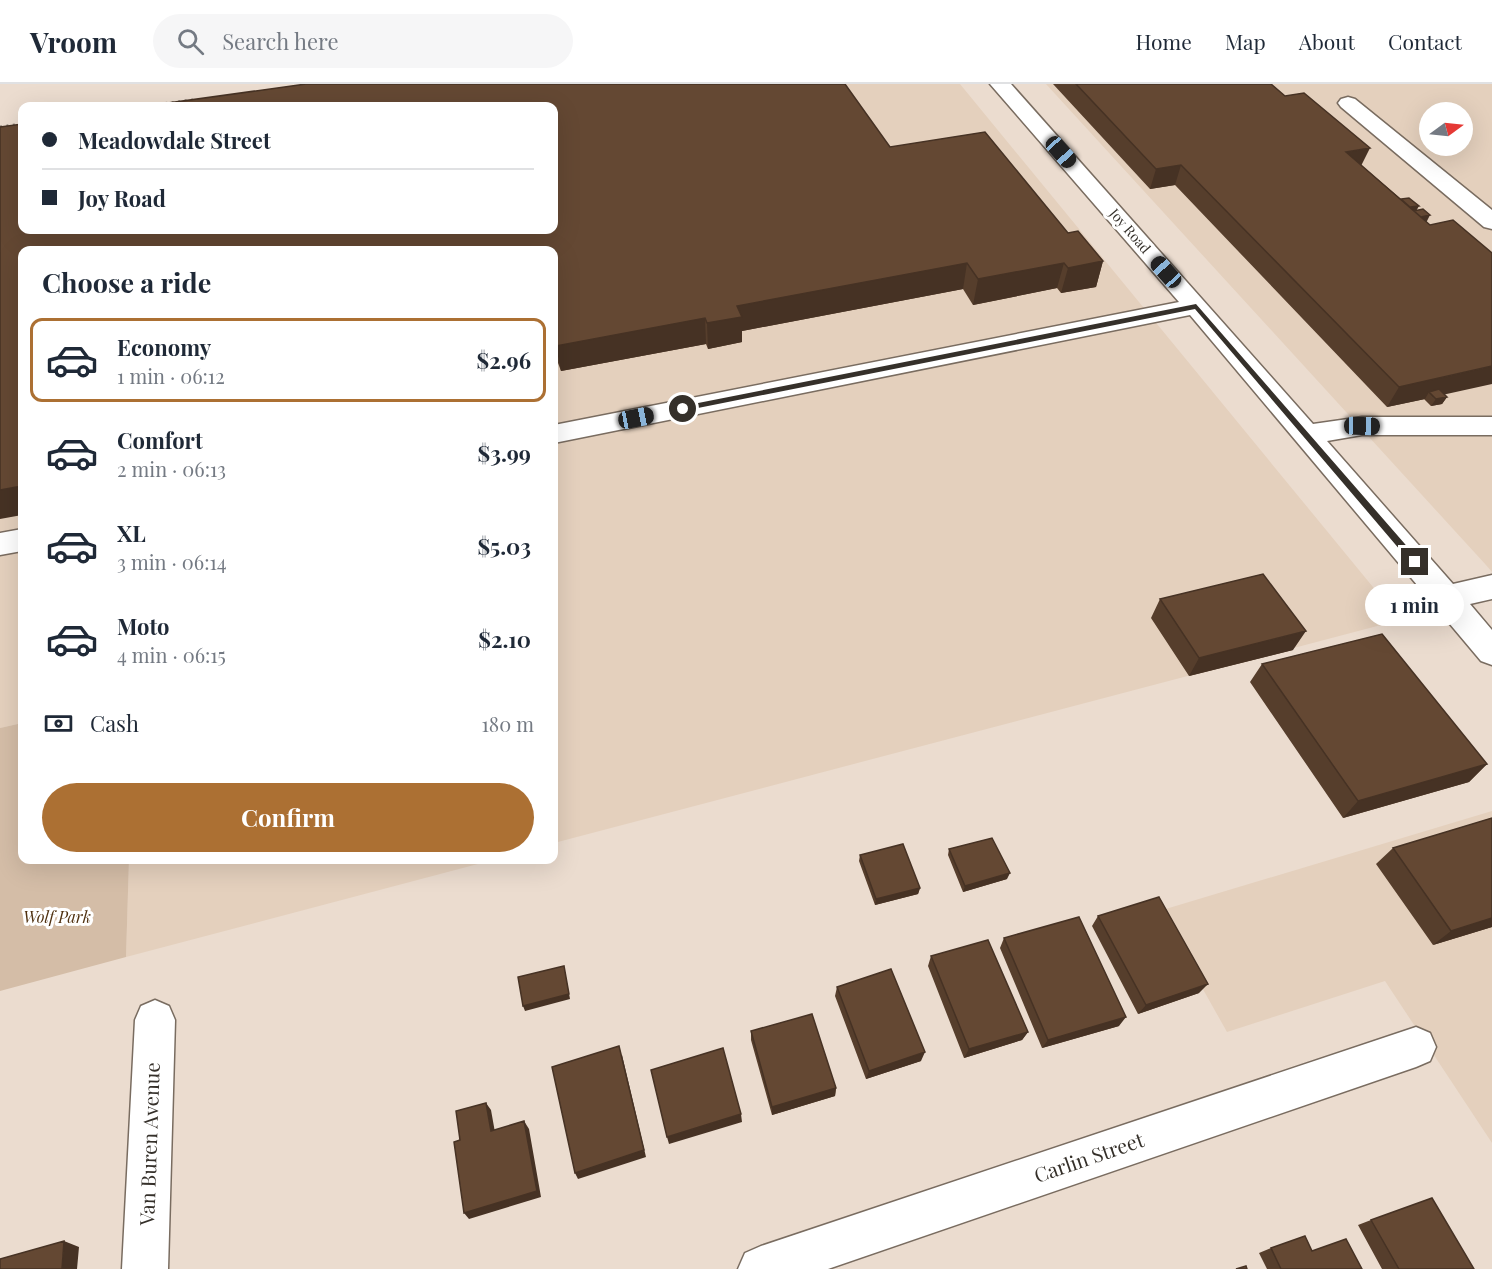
<!DOCTYPE html>
<html lang="en">
<head>
<meta charset="utf-8">
<style>
  body { margin:0; font-family:"Playfair Display",serif; background:#f6f6f7; color:#1f2937; height:100vh; display:flex; flex-direction:column; font-size:22px; white-space:nowrap }
  * { box-sizing:border-box; margin:0 }
  p { font-size:20px; color:#747a83 }
  .icon { flex:none; width:33px; height:33px; fill:none; stroke:currentColor; stroke-width:2; stroke-linecap:round; stroke-linejoin:round }
  .map { position:relative; flex:1; overflow:hidden }
  .sheet { position:absolute; left:18px; top:162px; width:540px; height:618px; display:flex; flex-direction:column; background:#fff; border-radius:12px; box-shadow:0 6px 24px #0002 }
  .sheet>* { flex:none }
  .top-card { position:absolute; left:18px; top:18px; width:540px; height:132px; border-radius:12px; box-shadow:0 6px 24px #0002; display:grid; align-content:center; height:132px; padding:0 24px; background:#fff }
  .needle { width:39px; rotate:75deg }
  .fabs { position:absolute; left:1419px; top:18px; display:grid; gap:12px }
  .fabs a { display:grid; place-items:center; width:54px; height:54px; border-radius:50%; background:#fff; box-shadow:0 6px 24px #0002; font-size:30px }
  .end { position:absolute; width:27px; height:27px; margin:-14px; border:8px solid #35302a; background:#fff; box-shadow:0 0 0 3px #fff }
  .from { border-radius:50% }
  .bubble { position:absolute; height:42px; border-radius:21px; background:#fff; box-shadow:0 6px 24px #0002; font-size:20px; font-weight:700; line-height:42px; text-align:center }
  .car { position:absolute; width:18px; height:36px; margin:-18px -9px; border-radius:8px; box-shadow:0 0 4px 2px #0007; background:linear-gradient(#222 24%,#8ab4d8 0 40%,#222 0 76%,#8ab4d8 0 86%,#222 0) }
  .top-card b { display:flex; align-items:center; gap:21px; height:57px; font-size:22px }
  .top-card b+b { border-top:2px solid #e0e1e3 }
  .top-card i { width:15px; height:15px; background:#1f2937 }
  ul { padding:0; list-style:none }
  li { display:flex; align-items:center; gap:18px; height:84px; margin:0 12px 9px; padding:0 12px; border:3px solid transparent; border-radius:12px }
  li div { flex:1 }
  li b { display:block; font-size:22px }
  li em { font-style:normal; font-weight:700 }
  li.current { border-color:#ac7033 }
  li>.icon { width:54px; height:54px; stroke-width:1.5 }
  h2 { padding:0 24px; font-size:27px; line-height:72px }
  .pay { display:flex; align-items:center; gap:15px; height:66px; padding:0 24px; font-size:22px }
  .pay p { margin-inline-start:auto }
  .primary-button { display:flex; gap:12px; margin-top:auto; padding:12px 24px }
  .primary-button a { flex:1; height:69px; border-radius:36px; background:#ac7033; color:#fff; font-size:24px; font-weight:700; line-height:69px; text-align:center }
  header { display:flex; align-items:center; gap:36px; box-sizing:border-box; height:84px; padding:0 30px; background:#fff; border-bottom:2px solid #e0e1e3 }
  header strong { font-size:28px }
  nav { display:flex; gap:33px; margin-inline-start:auto; font-size:21px }
  .search { width:420px; height:54px; background:#f6f6f7; display:flex; align-items:center; gap:15px; box-sizing:border-box; padding:0 21px; border-radius:33px; color:#747a83; font-size:22px }
  .map>svg:first-child { display:block }
  .built { fill:#e4d0bd; fill-rule:evenodd }
  .green { fill:#d4bda7 }
  .lines { fill:none; stroke-linecap:round; stroke-linejoin:round }
  .minor-casing { stroke:#796c60; stroke-width:3 }
  .minor { fill:#fff; fill-rule:evenodd }
  .rail { stroke:#857c73; stroke-width:3; stroke-dasharray:2 4.5; stroke-linecap:butt }
  .wall { fill:#563e2c }
  .shaded-wall { fill:#463224 }
  .building { fill:#644833; stroke:#463224; stroke-width:1.5 }
  .route { fill:#35302a }
  .labels { text-anchor:middle; stroke-width:6; stroke-linejoin:round; paint-order:stroke }
  .far-street-label { font-size:14px; fill:#35302a; stroke:#fff }
  .park-label { font-size:16px; font-style:italic; fill:#503110; stroke:#fff }
  .near-street-label { font-size:20px; fill:#35302a; stroke:#fff }
</style>
</head>
<body>
<header>
<strong>Vroom</strong>
<div class="search"><svg class="icon" aria-label="search" viewBox="0 0 24 24"><circle cx="10" cy="10" r="6"/><path d="M15 15l6 6"/></svg>Search here</div>
<nav><a>Home</a><a>Map</a><a>About</a><a>Contact</a></nav>
</header>
<div class="map">
<svg width="1492" height="1185" viewBox="0 0 1492 1185">
  <rect width="100%" height="100%" fill="#ebdccf"/>
  <path class="built" d="M 403,0 L 960,0 L 1400,536 L 554,759 L 554,166 L 22,166 L 22,639 L 0,644 L 0,56 L 22,146 L 554,146 L 554,22 Z
    M 1046,0 L 1492,0 L 1492,488 L 1486,481 ZM 1430,28 L 1462,28 L 1462,62 L 1430,62 Z
    M 1492,727 L 1492,1059 L 1385,897 L 1227,948 L 1159,827 Z
    M 129,776 L 493,776 L 126,873 Z"/>
  <path class="green" d="M 22,639 L 22,776 L 129,776 L 126,873 L 0,907 L 0,644 Z"/>
  <g class="lines">
    <defs>
      <path id="minor" d="M 990,0 L 1011,0 L 1313,340 L 1362,333 L 1492,333 L 1492,351 L 1362,351 L 1327,357 L 1453,500 L 1492,491 L 1492,515 L 1470,520 L 1492,546 L 1492,581 L 1481,577 L 1190,231 L 554,359 L 554,341 L 1179,218 Z
        M 1348,13 L 1355,15 L 1492,126 L 1492,145 L 1484,143 L 1341,23 L 1338,19 L 1341,15 Z
        M 22,445 L 22,467 L 0,471 L 0,449 Z
        M 155,916 L 169,922 L 175,936 L 168,1185 L 122,1185 L 135,936 L 141,922 Z
        M 1416,943 L 1430,949 L 1436,963 L 1430,977 L 1416,983 L 828,1185 L 738,1185 L 745,1169 L 761,1162 Z"/>
    </defs>
    <use href="#minor" class="minor-casing"/>
    <use href="#minor" class="minor"/>
    <path class="rail" d="M 146,22 L 193,16
      M 0,43 L 22,40"/>
  </g>
  <path class="wall" d="M 1053,0 L 1271,0 L 1361,81 L 1401,115 L 1416,126 L 1426,138 L 1444,310 L 1447,313 L 1442,320 L 1431,322 L 1424,315 L 1425,315 L 1387,323 L 1175,101 L 1150,105 Z
    M 0,43 L 890,63 L 1068,149 L 1103,177 L 1096,203 L 1061,209 L 1057,204 L 973,221 L 963,205 L 742,247 L 742,258 L 708,265 L 706,260 L 561,287 L 558,279 L 554,280 L 554,166 L 22,166 Z
    M 1160,515 L 1293,566 L 1189,592 L 1151,534 Z
    M 1262,580 L 1487,680 L 1469,698 L 1343,734 L 1250,598 Z
    M 1492,734 L 1492,843 L 1433,861 L 1376,780 L 1393,764 Z
    M 949,765 L 1007,795 L 963,808 L 948,771 Z
    M 860,771 L 920,804 L 918,810 L 875,821 L 859,777 Z
    M 1098,832 L 1199,909 L 1138,930 L 1092,842 Z
    M 1004,854 L 1119,942 L 1042,964 L 1000,864 Z
    M 931,872 L 1028,948 L 1022,956 L 964,974 L 928,882 Z
    M 837,903 L 921,977 L 866,995 L 835,912 Z
    M 751,947 L 836,1004 L 835,1012 L 772,1031 L 751,956 Z
    M 1371,1136 L 1474,1185 L 1382,1185 L 1358,1141 Z
    M 1271,1164 L 1312,1167 L 1362,1185 L 1267,1185 L 1259,1169 Z"/>
  <path class="shaded-wall" d="M 1370,64 L 1360,84 L 1346,68 Z
    M 1181,81 L 1175,101 L 1150,105 L 1156,85 Z
    M 1419,122 L 1415,129 L 1410,123 Z
    M 1430,131 L 1426,139 L 1411,135 Z
    M 1103,177 L 1096,203 L 1061,209 L 1068,184 Z
    M 967,179 L 963,205 L 742,247 L 742,258 L 708,265 L 707,239 L 737,222 Z
    M 1064,179 L 1057,204 L 973,221 L 978,195 Z
    M 705,234 L 706,260 L 561,287 L 556,262 Z
    M 554,254 L 558,279 L 554,280 Z
    M 1492,282 L 1492,300 L 1433,313 L 1429,308 L 1425,315 L 1387,323 L 1399,303 Z
    M 1447,313 L 1442,320 L 1431,322 L 1436,315 Z
    M 22,402 L 22,431 L 0,435 L 0,406 Z
    M 1306,547 L 1293,566 L 1189,592 L 1199,574 Z
    M 1487,680 L 1469,698 L 1343,734 L 1358,717 Z
    M 1010,789 L 1007,795 L 963,808 L 965,802 Z
    M 920,804 L 918,810 L 875,821 L 876,815 Z
    M 1492,834 L 1492,843 L 1433,861 L 1451,847 Z
    M 564,882 L 570,915 L 525,927 L 523,922 Z
    M 1208,900 L 1199,909 L 1138,930 L 1146,921 Z
    M 1126,933 L 1119,942 L 1042,964 L 1048,956 Z
    M 1028,948 L 1022,956 L 964,974 L 969,965 Z
    M 925,968 L 921,977 L 866,995 L 869,987 Z
    M 622,971 L 646,1073 L 578,1095 L 575,1089 Z
    M 836,1004 L 835,1012 L 772,1031 L 772,1023 Z
    M 486,1019 L 491,1026 L 496,1054 L 491,1047 Z
    M 741,1030 L 742,1038 L 669,1060 L 667,1053 Z
    M 524,1037 L 529,1045 L 541,1113 L 469,1135 L 464,1129 Z
    M 64,1157 L 79,1163 L 77,1185 L 62,1185 Z"/>
  <path class="building" d="M 306,0 L 845,0 L 890,63 L 985,48 L 1068,149 L 1078,147 L 1103,177 L 1068,184 L 1064,179 L 978,195 L 967,179 L 737,222 L 742,233 L 707,239 L 705,234 L 556,262 L 554,254 L 554,166 L 22,166 L 22,402 L 0,406 L 0,43 L 22,40 L 22,146 L 554,146 L 554,22 L 146,22 Z
    M 1076,0 L 1271,0 L 1285,12 L 1304,9 L 1370,64 L 1346,68 L 1430,141 L 1453,136 L 1492,169 L 1492,282 L 1399,303 L 1181,81 L 1156,85 Z
    M 1409,114 L 1419,122 L 1410,123 L 1401,115 Z
    M 1423,125 L 1430,131 L 1421,133 L 1414,127 Z
    M 1439,305 L 1447,313 L 1436,315 L 1429,308 Z
    M 1263,490 L 1306,547 L 1199,574 L 1160,515 Z
    M 1382,550 L 1487,680 L 1358,717 L 1262,580 Z
    M 1492,734 L 1492,834 L 1451,847 L 1393,764 Z
    M 992,754 L 1010,789 L 965,802 L 949,765 Z
    M 903,760 L 920,804 L 876,815 L 860,771 Z
    M 1159,813 L 1208,900 L 1146,921 L 1098,832 Z
    M 1079,833 L 1126,933 L 1048,956 L 1004,854 Z
    M 988,856 L 1028,948 L 969,965 L 931,872 Z
    M 564,882 L 569,910 L 523,922 L 518,893 Z
    M 891,885 L 925,968 L 869,987 L 837,903 Z
    M 812,930 L 836,1004 L 772,1023 L 751,947 Z
    M 619,962 L 644,1066 L 575,1089 L 552,983 Z
    M 723,964 L 741,1030 L 667,1053 L 651,986 Z
    M 486,1019 L 491,1047 L 524,1037 L 537,1107 L 464,1129 L 454,1058 L 460,1056 L 456,1027 Z
    M 1432,1114 L 1474,1185 L 1399,1185 L 1371,1136 Z
    M 1305,1152 L 1312,1167 L 1346,1155 L 1362,1185 L 1281,1185 L 1271,1164 Z
    M 64,1157 L 62,1185 L 0,1185 L 0,1175 Z
    M 1246,1182 L 1247,1185 L 1236,1185 Z"/>
  <path class="route" d="M 1196,220 L 1418,475 L 1418,480 L 1412,480 L 1195,225 L 683,327 L 679,325 L 683,322 Z"/>
  <g class="labels">
    <g class="far-street-label">
      <text transform="translate(1130 147) rotate(49)" y="5">Joy Road</text>
    </g>
    <g class="park-label">
      <text x="57" y="839">Wolf Park</text>
    </g>
    <g class="near-street-label">
      <text transform="translate(150 1060) rotate(-88)" y="7">Van Buren Avenue</text>
      <text transform="translate(1089 1074) rotate(-19)" y="7">Carlin Street</text>
    </g>
  </g>
</svg>
<div class="fabs">
<a><svg class="needle" viewBox="-14 -14 28 28"><path d="M0-13l5 13h-10z" fill="#e53935"/><path d="M0 13l5-13h-10z" fill="#747a83"/></svg></a>
</div>
<i class="end from" style="left:683px;top:325px"></i>
<i class="end" style="left:1415px;top:478px"></i>
<div class="bubble" style="left:1365px;top:500px;width:99px">1 min</div>
<i class="car" style="left:1061px;top:68px;rotate:138deg"></i>
<i class="car" style="left:1166px;top:188px;rotate:318deg"></i>
<i class="car" style="left:636px;top:334px;rotate:79deg"></i>
<i class="car" style="left:1362px;top:342px;rotate:91deg"></i>
<div class="top-card">
<b><i class="from"></i>Meadowdale Street</b>
<b><i></i>Joy Road</b>
</div>
<section class="sheet">
<h2>Choose a ride</h2>
<ul>
<li class="current"><svg class="icon" aria-label="car" viewBox="0 0 24 24"><path d="M5 17H2v-5l4-1 3-4h7l3 4 3 1v5h-3M9 17h6M6 11h13"/><circle cx="7" cy="17" r="2"/><circle cx="17" cy="17" r="2"/></svg><div><b>Economy</b><p>1 min · 06:12</p></div><em>$2.96</em></li>
<li><svg class="icon" aria-label="car" viewBox="0 0 24 24"><path d="M5 17H2v-5l4-1 3-4h7l3 4 3 1v5h-3M9 17h6M6 11h13"/><circle cx="7" cy="17" r="2"/><circle cx="17" cy="17" r="2"/></svg><div><b>Comfort</b><p>2 min · 06:13</p></div><em>$3.99</em></li>
<li><svg class="icon" aria-label="car" viewBox="0 0 24 24"><path d="M5 17H2v-5l4-1 3-4h7l3 4 3 1v5h-3M9 17h6M6 11h13"/><circle cx="7" cy="17" r="2"/><circle cx="17" cy="17" r="2"/></svg><div><b>XL</b><p>3 min · 06:14</p></div><em>$5.03</em></li>
<li><svg class="icon" aria-label="car" viewBox="0 0 24 24"><path d="M5 17H2v-5l4-1 3-4h7l3 4 3 1v5h-3M9 17h6M6 11h13"/><circle cx="7" cy="17" r="2"/><circle cx="17" cy="17" r="2"/></svg><div><b>Moto</b><p>4 min · 06:15</p></div><em>$2.10</em></li>
</ul>
<div class="pay"><svg class="icon" aria-label="cash" viewBox="0 0 24 24"><path d="M3 7h18v10H3z"/><circle cx="12" cy="12" r="2"/></svg>Cash<p>180 m</p></div>
<div class="primary-button"><a>Confirm</a></div>
</section>
</div>
</body>
</html>
